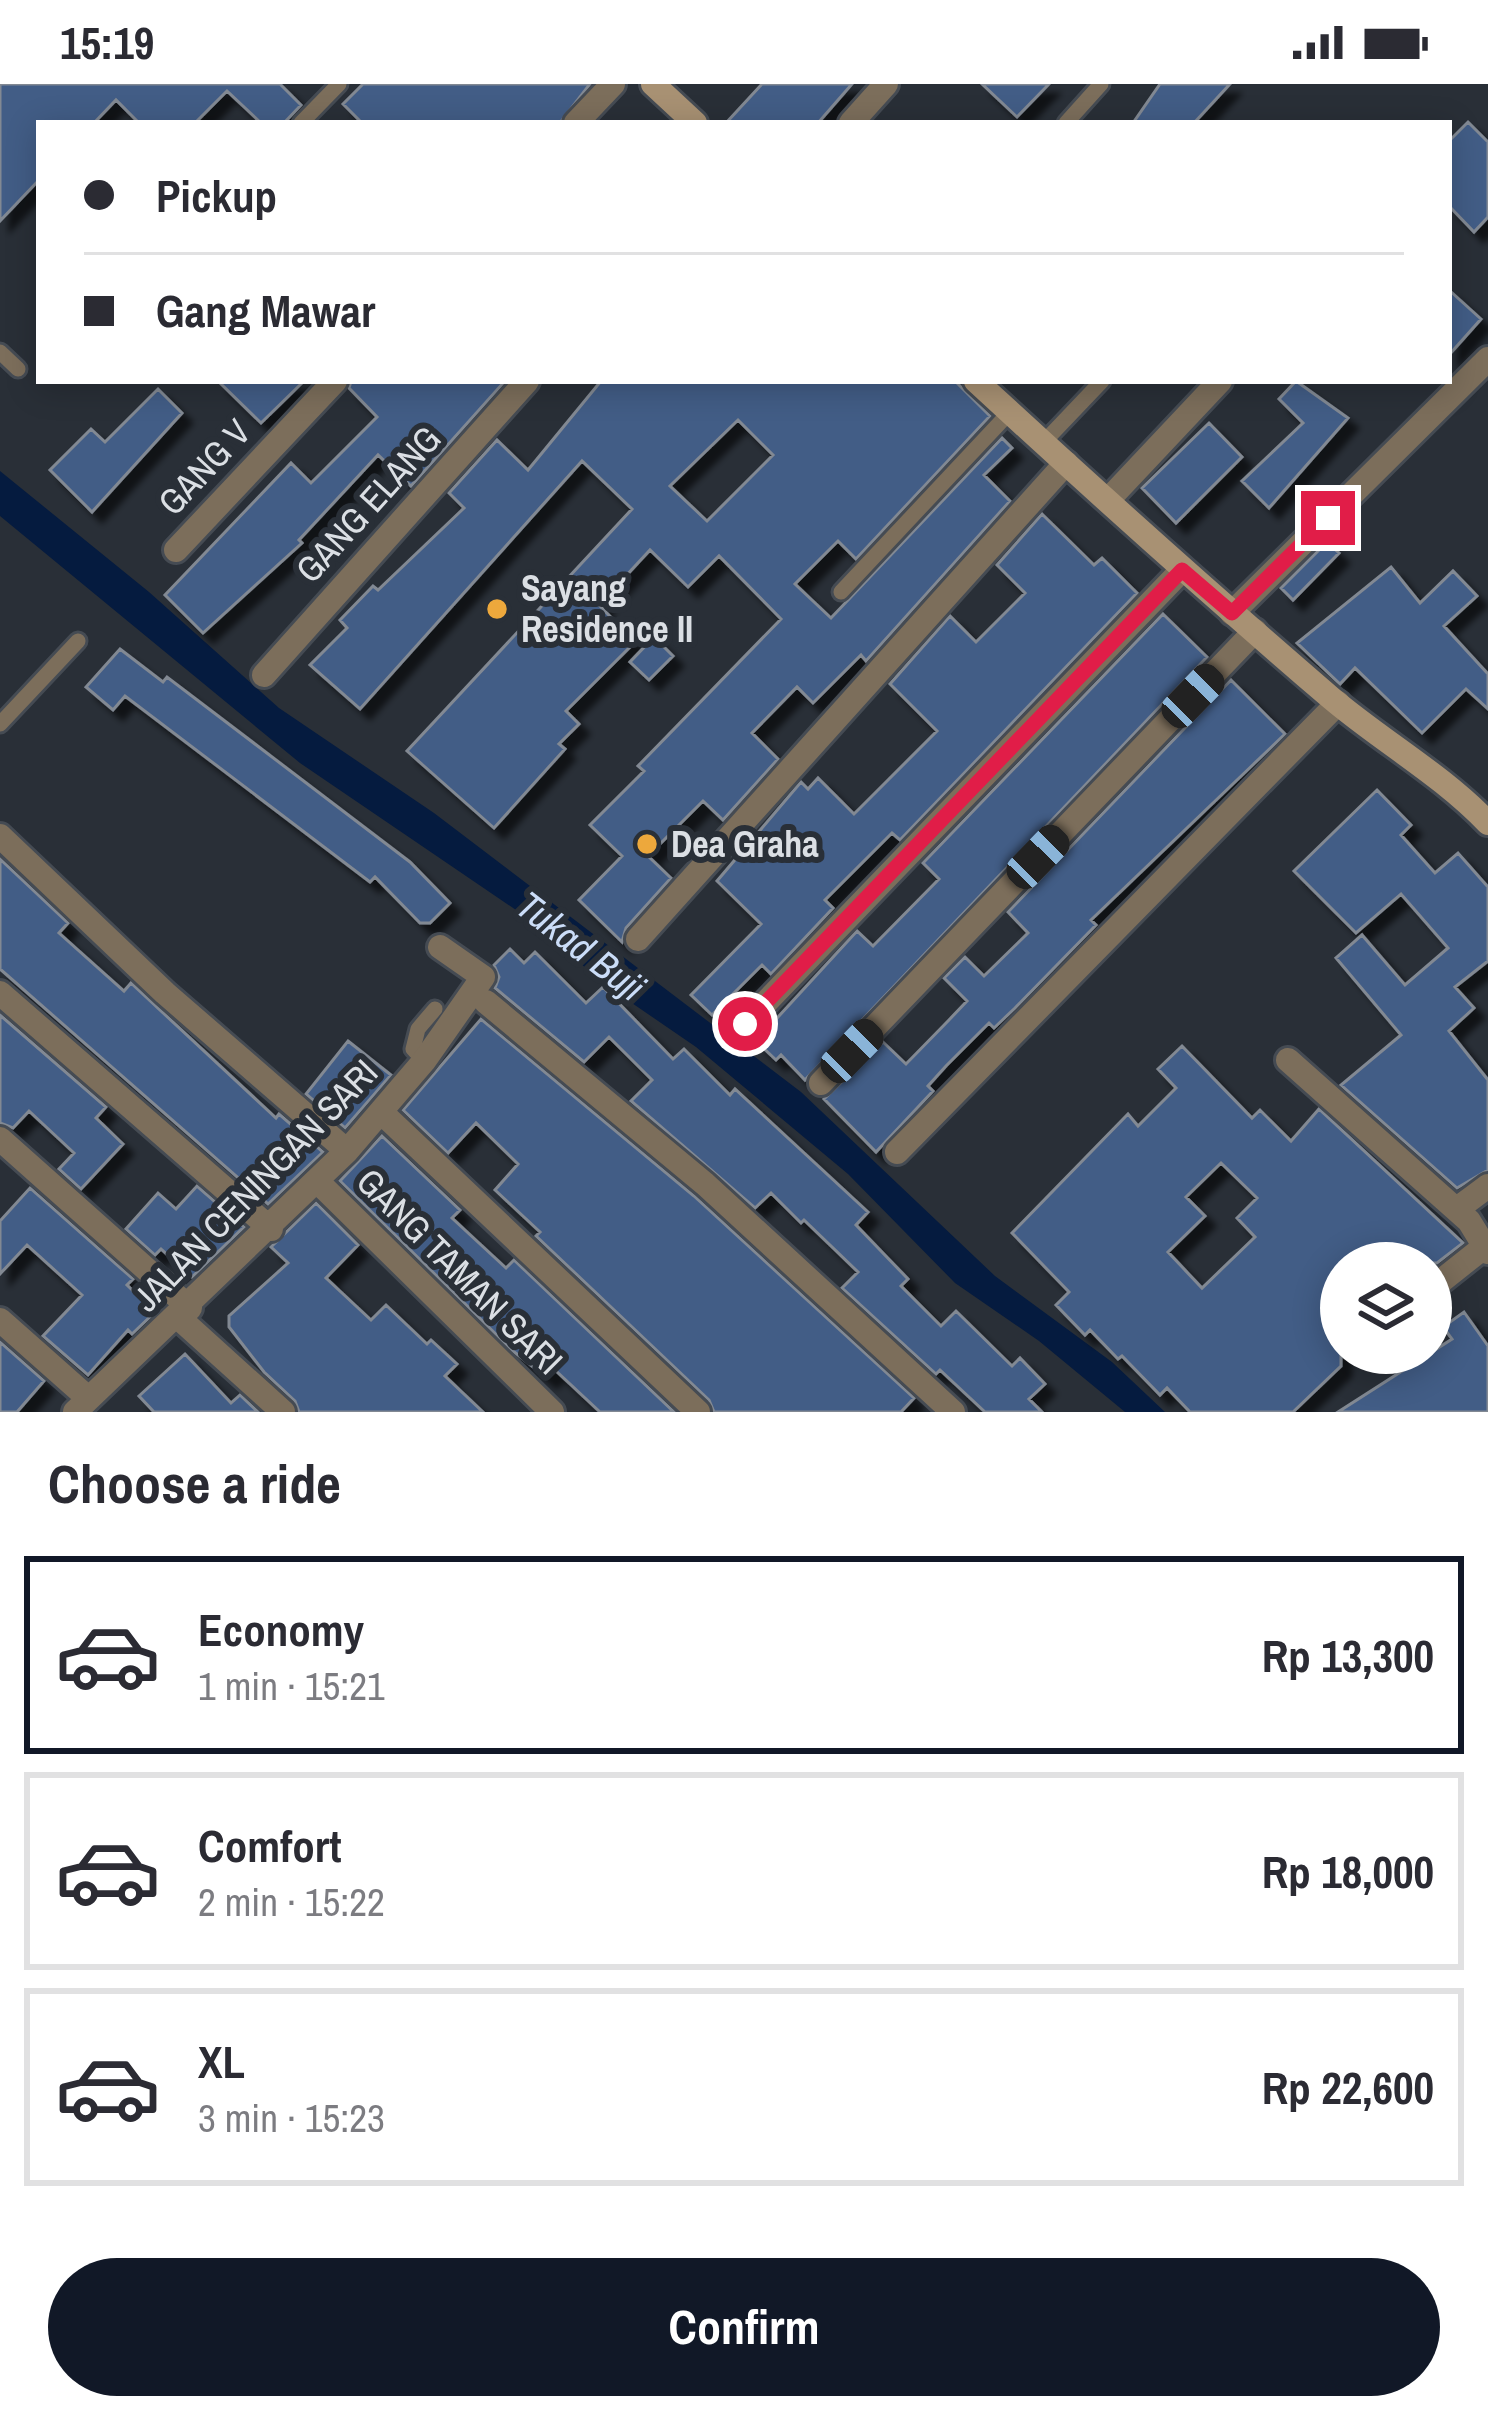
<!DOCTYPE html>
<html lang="en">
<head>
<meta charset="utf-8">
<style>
  body { margin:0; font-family:"Archivo Narrow",sans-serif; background:#f2f2f3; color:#2b2b33; height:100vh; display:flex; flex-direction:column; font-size:45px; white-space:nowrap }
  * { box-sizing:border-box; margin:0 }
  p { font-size:39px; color:#7c7c81 }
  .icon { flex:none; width:66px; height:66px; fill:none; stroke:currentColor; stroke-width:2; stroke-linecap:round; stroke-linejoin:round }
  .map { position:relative; height:1328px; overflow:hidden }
  .side { display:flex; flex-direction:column; background:#fff; flex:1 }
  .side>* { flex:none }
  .guide { position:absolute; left:36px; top:36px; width:1416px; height:264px; border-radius:0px; box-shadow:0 6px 30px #0003; display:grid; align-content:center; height:264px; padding:0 48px; background:#fff }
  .controls { position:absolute; left:1320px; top:1158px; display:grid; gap:24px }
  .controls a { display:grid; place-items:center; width:132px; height:132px; border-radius:50%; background:#fff; box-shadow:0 6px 30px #0003; font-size:60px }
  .end { position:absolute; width:54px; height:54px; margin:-27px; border:15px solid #e11d48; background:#fff; box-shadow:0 0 0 6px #fff }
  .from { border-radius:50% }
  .car { position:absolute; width:36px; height:72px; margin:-36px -18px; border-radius:15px; box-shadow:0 0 9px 3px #0007; background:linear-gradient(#222 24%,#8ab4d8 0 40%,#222 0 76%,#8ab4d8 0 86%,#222 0) }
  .guide b { display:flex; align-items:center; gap:42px; height:114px; font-size:45px }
  .guide b+b { border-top:3px solid #e1e1e2 }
  .guide i { width:30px; height:30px; background:#2b2b33 }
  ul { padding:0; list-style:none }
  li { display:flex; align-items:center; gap:36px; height:198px; margin:0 24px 18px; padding:0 24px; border:6px solid #e1e1e2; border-radius:0px }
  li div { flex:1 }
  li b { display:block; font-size:45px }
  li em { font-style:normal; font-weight:800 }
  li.on { border-color:#111827 }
  li>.icon { width:108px; height:108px; stroke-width:1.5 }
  h2 { padding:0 48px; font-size:54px; line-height:144px }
  .primary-button { display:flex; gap:24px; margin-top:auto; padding:24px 48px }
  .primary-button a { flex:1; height:138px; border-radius:72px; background:#111827; color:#fff; font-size:48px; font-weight:800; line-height:138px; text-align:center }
  .status { display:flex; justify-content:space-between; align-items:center; height:84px; padding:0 60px; background:#fff; direction:ltr }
  .status svg { height:33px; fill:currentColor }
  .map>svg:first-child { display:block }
  .water { fill:#051b3f }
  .building { fill:#435d86; stroke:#828993; stroke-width:3; fill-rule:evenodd; filter:url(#shadow) }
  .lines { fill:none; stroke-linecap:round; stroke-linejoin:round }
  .lane-casing { stroke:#454b53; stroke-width:21 }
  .street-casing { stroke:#454b53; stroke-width:30 }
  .secondary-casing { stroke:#454b53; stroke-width:30 }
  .lane { stroke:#7c6e5b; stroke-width:15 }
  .street { stroke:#7c6e5b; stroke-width:24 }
  .secondary { stroke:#a89173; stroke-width:24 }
  .route { stroke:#e11d48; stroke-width:15 }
  .poi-dot { fill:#eda83c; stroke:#292f37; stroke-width:4.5 }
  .labels { text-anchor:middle; stroke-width:12; stroke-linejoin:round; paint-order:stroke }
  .street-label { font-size:36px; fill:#dbdfe4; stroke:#292f37 }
  .poi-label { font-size:36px; font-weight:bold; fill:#dbdfe4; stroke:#292f37; text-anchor:start }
  .water-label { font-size:39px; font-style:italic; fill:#cbddf8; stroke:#292f37 }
</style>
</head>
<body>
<div class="status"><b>15:19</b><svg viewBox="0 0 49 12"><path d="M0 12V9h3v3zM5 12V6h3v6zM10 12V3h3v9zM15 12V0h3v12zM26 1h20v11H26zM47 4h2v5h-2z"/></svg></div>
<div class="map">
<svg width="1488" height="1328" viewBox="0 0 1488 1328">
  <defs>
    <filter id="shadow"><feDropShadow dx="10" dy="10" stdDeviation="3" flood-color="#0009"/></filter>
  </defs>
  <rect width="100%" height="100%" fill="#292f37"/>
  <path class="water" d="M 0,387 L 149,508 L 279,624 L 434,729 L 801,1008 L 995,1192 L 1112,1278 L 1165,1328 L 1125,1328 L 1039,1257 L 955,1199 L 848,1090 L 696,963 L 610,904 L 516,826 L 300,679 L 0,432 Z"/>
  <path class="building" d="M 0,0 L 280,0 L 301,21 L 284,39 L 261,39 L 227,7 L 195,39 L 139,39 L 116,16 L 94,39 L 39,39 L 39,96 L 0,137 Z
    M 363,0 L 590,0 L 560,39 L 362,39 L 343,20 Z
    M 762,0 L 852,0 L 818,39 L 726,39 Z
    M 982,0 L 1049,0 L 1017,33 Z
    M 1160,0 L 1230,0 L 1194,39 L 1133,39 Z
    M 1468,38 L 1488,58 L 1488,133 L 1474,148 L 1449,122 L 1449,57 Z
    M 1449,206 L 1481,235 L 1449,271 Z
    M 218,297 L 304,297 L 261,339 Z
    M 351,297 L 505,297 L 411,402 L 378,371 L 299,456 L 302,459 L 203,549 L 165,511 L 291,379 L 311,399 L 377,333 L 349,304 Z
    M 601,297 L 955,297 L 990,332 L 856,475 L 838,457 L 795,500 L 831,534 L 1002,354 L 1012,364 L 984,391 L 1010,417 L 866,577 L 861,571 L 813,619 L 797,603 L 752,649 L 778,675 L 723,736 L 703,717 L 648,772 L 671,794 L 626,844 L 622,858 L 579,816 L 622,772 L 590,741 L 644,687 L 638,682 L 781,535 L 719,472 L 688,503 L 650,466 L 599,521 L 635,558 L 566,627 L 579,640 L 559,660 L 565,665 L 494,744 L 407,667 L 632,425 L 582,377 L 360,625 L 310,581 L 347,544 L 340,536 L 373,502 L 378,506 L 464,424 L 449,409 L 497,356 L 528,386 ZM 738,336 L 773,371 L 707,437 L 670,402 Z
    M 1296,297 L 1348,334 L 1269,424 L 1242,397 L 1303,339 L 1279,315 Z
    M 158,305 L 182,329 L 92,428 L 50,386 L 91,345 L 105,358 Z
    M 1209,339 L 1242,373 L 1176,439 L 1142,404 Z
    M 1042,430 L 1094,481 L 1102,474 L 1137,509 L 900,756 L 892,749 L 825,816 L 833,824 L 771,890 L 762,881 L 712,931 L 691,911 L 761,840 L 717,797 L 801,698 L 808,705 L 818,694 L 854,730 L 937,647 L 890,600 L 950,532 L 976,558 L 1025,509 L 997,481 Z
    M 1327,458 L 1339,469 L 1293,516 L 1281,504 Z
    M 1391,483 L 1420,519 L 1453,487 L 1477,512 L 1444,542 L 1488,590 L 1488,625 L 1466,605 L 1422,649 L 1355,584 L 1340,600 L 1297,559 Z
    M 1163,530 L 1207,573 L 805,996 L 781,971 L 776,976 L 756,957 L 857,847 L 873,862 L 939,795 L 923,779 Z
    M 654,553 L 673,572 L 649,596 L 630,578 Z
    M 120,565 L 163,598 L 167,593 L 410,778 L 450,819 L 430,839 L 420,839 L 375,793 L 370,798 L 125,612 L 113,626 L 86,603 Z
    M 1231,596 L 1285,650 L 1091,836 L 1096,841 L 1015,924 L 994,944 L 989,939 L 946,982 L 928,1002 L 933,1007 L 876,1068 L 824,1015 L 883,958 L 906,980 L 948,937 L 967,917 L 944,894 L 965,873 L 984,892 L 1028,849 L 1008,828 Z
    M 1377,706 L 1411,741 L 1401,751 L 1435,789 L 1458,769 L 1488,803 L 1488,877 L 1455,903 L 1474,924 L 1449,947 L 1488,996 L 1488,1086 L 1457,1104 L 1341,1001 L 1401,951 L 1336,874 L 1362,851 L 1405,901 L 1448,864 L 1401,810 L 1356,849 L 1294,787 Z
    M 0,775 L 68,839 L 59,849 L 124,907 L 131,899 L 276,1034 L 279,1030 L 323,1068 L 268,1120 L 0,885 Z
    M 510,865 L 524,879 L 535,868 L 586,919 L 603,903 L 673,975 L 684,965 L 730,1011 L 735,1005 L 868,1128 L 856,1141 L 908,1195 L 901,1202 L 941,1242 L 956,1227 L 1012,1282 L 1020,1274 L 1045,1300 L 1029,1315 L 1042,1328 L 985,1328 L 940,1286 L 936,1290 L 842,1204 L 858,1188 L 804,1136 L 801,1139 L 771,1109 L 755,1124 L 631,1017 L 652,996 L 609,953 L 584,978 L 495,904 L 499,893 L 494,881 Z
    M 0,931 L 106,1023 L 96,1034 L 123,1060 L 81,1105 L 59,1085 L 74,1069 L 29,1027 L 13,1044 L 0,1039 Z
    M 481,935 L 694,1112 L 914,1314 L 901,1328 L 714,1328 L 709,1316 L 536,1152 L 540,1148 L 495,1106 L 518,1080 L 476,1039 L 448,1069 L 403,1026 Z
    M 348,957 L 391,991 L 345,1044 L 306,1010 Z
    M 1182,962 L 1252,1034 L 1260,1026 L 1291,1057 L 1319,1025 L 1463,1159 L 1437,1179 L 1341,1179 L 1341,1282 L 1293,1328 L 1190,1328 L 1167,1304 L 1160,1311 L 1122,1272 L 1118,1275 L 1090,1246 L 1085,1251 L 1056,1221 L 1069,1208 L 1012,1149 L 1128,1030 L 1138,1042 L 1176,1004 L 1158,985 ZM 1221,1079 L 1257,1114 L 1237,1134 L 1255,1153 L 1202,1204 L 1168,1168 L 1205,1132 L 1186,1113 Z
    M 382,1052 L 460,1126 L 452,1134 L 506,1184 L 514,1176 L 674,1328 L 600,1328 L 555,1286 L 547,1294 L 513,1267 L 340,1097 Z
    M 197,1102 L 244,1143 L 192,1193 L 161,1165 L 155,1171 L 126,1145 L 158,1109 L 176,1125 Z
    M 30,1104 L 133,1195 L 127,1201 L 155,1228 L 132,1250 L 128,1246 L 88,1291 L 43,1252 L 82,1211 L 27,1161 L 0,1190 L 0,1137 Z
    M 316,1119 L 358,1161 L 326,1194 L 371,1236 L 386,1221 L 427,1260 L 431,1256 L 457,1280 L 445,1292 L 483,1328 L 299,1328 L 295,1317 L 264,1288 L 229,1243 L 229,1232 L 288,1179 L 271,1163 Z
    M 1464,1228 L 1488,1262 L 1488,1328 L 1338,1328 L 1452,1255 L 1443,1243 Z
    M 0,1258 L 44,1297 L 17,1328 L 0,1328 Z
    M 185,1270 L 231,1319 L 240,1311 L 258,1328 L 154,1328 L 139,1312 Z"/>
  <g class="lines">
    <defs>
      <path id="lane" d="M 301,39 L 339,0
        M 1066,39 L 1101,0
        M 0,268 L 18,285
        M 1043,359 L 1102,297
        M 841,508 L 1010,328
        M 0,640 L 78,557
        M 424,977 L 413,965 L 418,945 L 435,925"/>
      <path id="street" d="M 576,39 L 613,0
        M 851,39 L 886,0
        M 1108,416 L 1220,297
        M 176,466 L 335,297
        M 1232,529 L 1488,275
        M 264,591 L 527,297
        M 0,752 L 165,909 L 347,1067
        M 638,855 L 1066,379
        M 0,909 L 271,1145
        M 486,918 L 705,1100 L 953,1328
        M 745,940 L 1182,486
        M 1288,976 L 1469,1137 L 1488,1168
        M 821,999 L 1255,547
        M 381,1028 L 698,1328
        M 0,1055 L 190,1224
        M 897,1068 L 1338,619
        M 318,1098 L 552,1328
        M 1457,1125 L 1488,1102
        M 1431,1205 L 1484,1163
        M 179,1234 L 283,1328
        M 0,1236 L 88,1314
        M 75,1328 L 347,1067 L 424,977 L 483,893 L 440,863"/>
      <path id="secondary" d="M 653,0 L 695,39
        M 976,297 C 1093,405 1211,511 1331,614 C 1383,658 1441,690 1488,739"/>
    </defs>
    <use href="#lane" class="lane-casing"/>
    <use href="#street" class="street-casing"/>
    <use href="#secondary" class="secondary-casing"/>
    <use href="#lane" class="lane"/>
    <use href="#street" class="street"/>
    <use href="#secondary" class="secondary"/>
  </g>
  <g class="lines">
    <path class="route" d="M 745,940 L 1182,486 L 1232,529 L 1328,434"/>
  </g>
  <g class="poi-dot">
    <circle cx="497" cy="525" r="12"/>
    <circle cx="647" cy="760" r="12"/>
  </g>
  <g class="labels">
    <g class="street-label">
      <text transform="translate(204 383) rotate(-47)" y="13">GANG V</text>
      <text transform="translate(368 420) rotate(-48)" y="13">GANG ELANG</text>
      <text transform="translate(255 1101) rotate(-46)" y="13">JALAN CENINGAN SARI</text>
      <text transform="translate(460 1187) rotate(45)" y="13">GANG TAMAN SARI</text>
    </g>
    <g class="poi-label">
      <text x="521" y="517">Sayang<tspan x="521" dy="41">Residence II</tspan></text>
      <text x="671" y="773">Dea Graha</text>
    </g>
    <g class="water-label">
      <text transform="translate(581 862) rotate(38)" y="14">Tukad Buji</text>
    </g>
  </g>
</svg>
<div class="controls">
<a><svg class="icon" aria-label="layers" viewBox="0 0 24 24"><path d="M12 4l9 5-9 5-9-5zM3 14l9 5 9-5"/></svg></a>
</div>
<i class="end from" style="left:745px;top:940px"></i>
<i class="end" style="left:1328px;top:434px"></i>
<i class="car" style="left:1193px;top:612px;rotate:44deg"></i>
<i class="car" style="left:1038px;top:773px;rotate:44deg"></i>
<i class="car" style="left:852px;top:967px;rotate:44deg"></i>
<div class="guide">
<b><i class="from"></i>Pickup</b>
<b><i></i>Gang Mawar</b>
</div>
</div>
<section class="side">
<h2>Choose a ride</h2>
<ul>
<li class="on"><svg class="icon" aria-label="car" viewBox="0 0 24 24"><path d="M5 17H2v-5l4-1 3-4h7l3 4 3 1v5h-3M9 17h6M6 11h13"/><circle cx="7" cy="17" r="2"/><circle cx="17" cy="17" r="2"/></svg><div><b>Economy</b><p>1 min · 15:21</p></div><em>Rp 13,300</em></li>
<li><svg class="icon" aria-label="car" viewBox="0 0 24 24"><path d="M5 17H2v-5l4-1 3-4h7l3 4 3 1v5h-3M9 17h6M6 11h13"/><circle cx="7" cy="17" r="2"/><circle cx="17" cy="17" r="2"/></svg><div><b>Comfort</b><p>2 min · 15:22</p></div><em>Rp 18,000</em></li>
<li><svg class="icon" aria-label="car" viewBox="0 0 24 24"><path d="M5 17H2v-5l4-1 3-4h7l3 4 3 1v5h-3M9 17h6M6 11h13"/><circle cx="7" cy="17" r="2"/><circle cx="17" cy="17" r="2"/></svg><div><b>XL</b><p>3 min · 15:23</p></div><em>Rp 22,600</em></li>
</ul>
<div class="primary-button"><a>Confirm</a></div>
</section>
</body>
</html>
